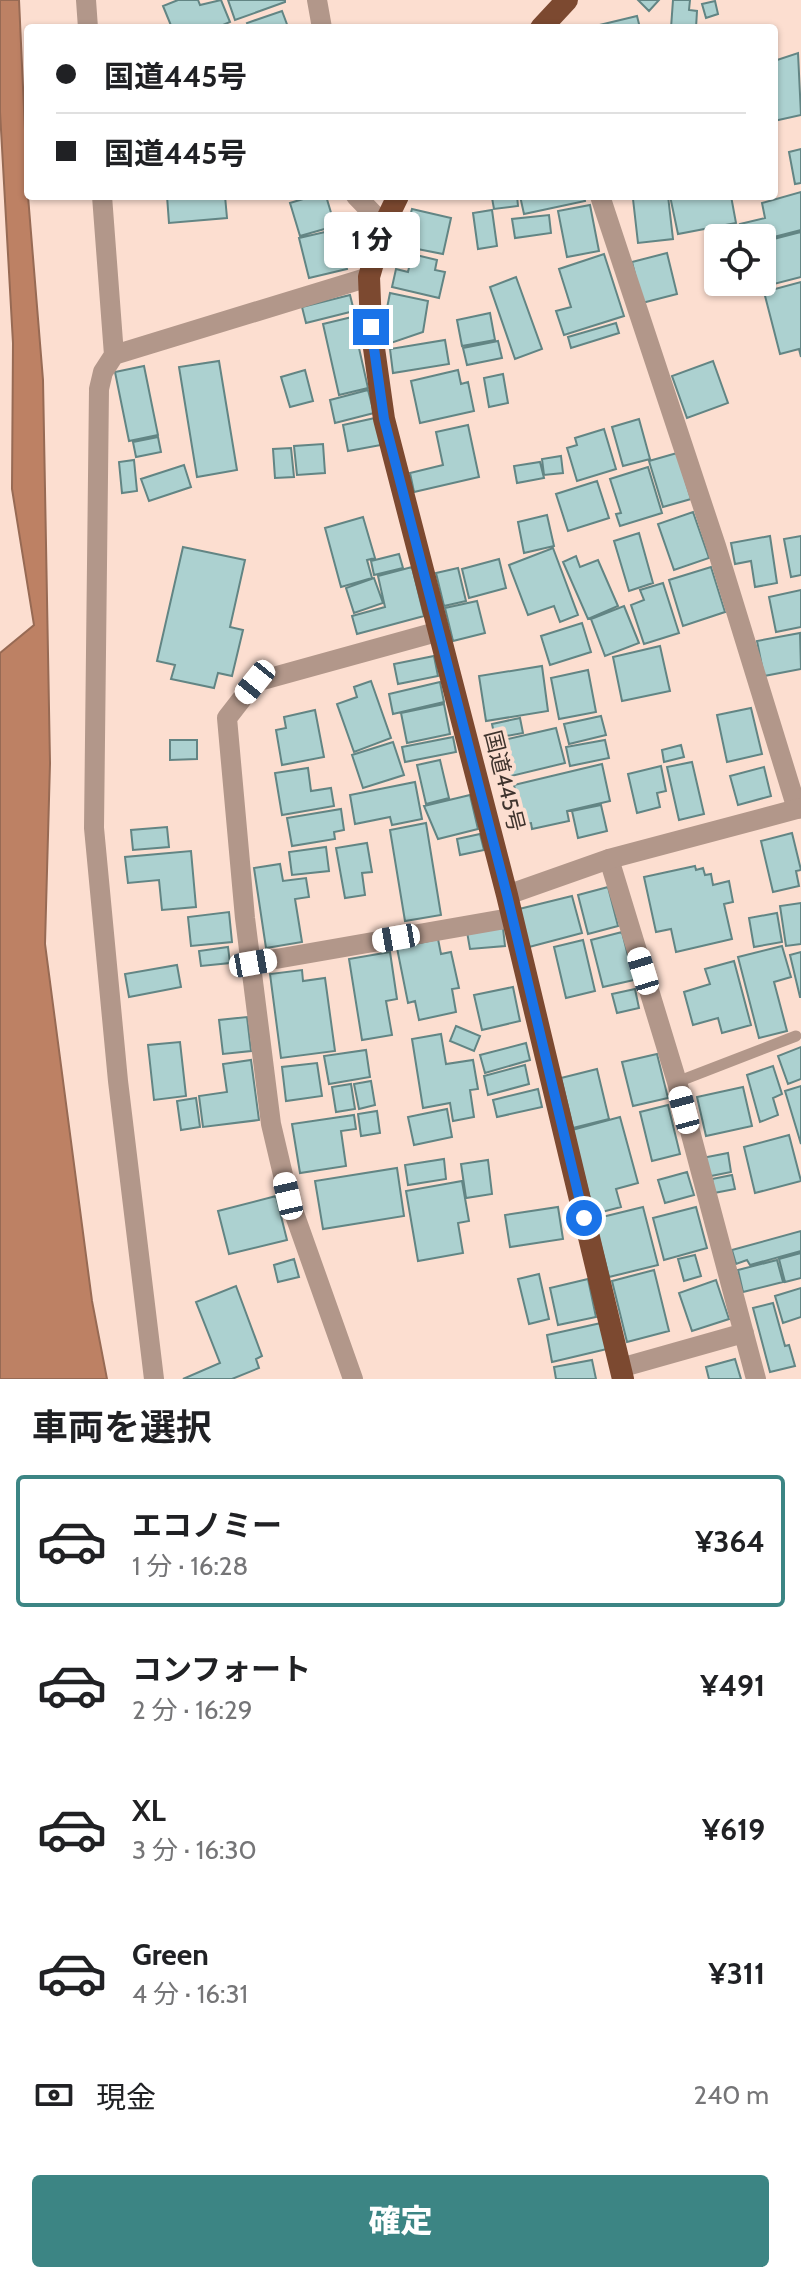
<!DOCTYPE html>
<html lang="ja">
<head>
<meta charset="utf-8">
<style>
  body { margin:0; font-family:Cabin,"Noto Sans JP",sans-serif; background:#f2f2f2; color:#202124; height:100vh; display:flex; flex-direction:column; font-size:30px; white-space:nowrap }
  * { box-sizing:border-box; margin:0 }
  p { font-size:26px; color:#757577 }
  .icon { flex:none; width:44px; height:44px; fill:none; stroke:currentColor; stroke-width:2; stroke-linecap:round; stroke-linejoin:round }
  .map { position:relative; height:1379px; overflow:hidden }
  .sheet { display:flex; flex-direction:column; background:#fff; flex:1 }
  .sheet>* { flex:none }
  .top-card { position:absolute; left:24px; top:24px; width:754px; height:176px; border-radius:8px; box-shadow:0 2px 6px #0004; display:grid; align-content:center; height:176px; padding:0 32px; background:#fff }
  .tools { position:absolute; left:704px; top:224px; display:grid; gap:16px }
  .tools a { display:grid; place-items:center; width:72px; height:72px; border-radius:8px; background:#fff; box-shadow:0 2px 6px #0004; font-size:40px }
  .end { position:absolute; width:36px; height:36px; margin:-18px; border:10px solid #1a73e8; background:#fff; box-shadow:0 0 0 4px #fff }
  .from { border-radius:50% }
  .bubble { position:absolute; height:56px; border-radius:8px; background:#fff; box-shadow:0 2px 6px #0004; font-size:26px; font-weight:800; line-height:56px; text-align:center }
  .car { position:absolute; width:24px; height:48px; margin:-24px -12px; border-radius:10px; box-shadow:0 0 6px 2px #0007; background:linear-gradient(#fff 24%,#345 0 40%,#fff 0 76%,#345 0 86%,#fff 0) }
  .top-card b { display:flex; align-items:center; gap:28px; height:76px; font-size:30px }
  .top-card b+b { border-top:2px solid #e0e0e0 }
  .top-card i { width:20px; height:20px; background:#202124 }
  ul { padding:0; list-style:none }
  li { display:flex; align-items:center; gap:24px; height:132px; margin:0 16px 12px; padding:0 16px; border:4px solid transparent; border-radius:8px }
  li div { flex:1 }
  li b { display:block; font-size:30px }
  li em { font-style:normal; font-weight:800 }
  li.active { border-color:#3c8584 }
  li>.icon { width:72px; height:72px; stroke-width:1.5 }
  h2 { padding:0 32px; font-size:36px; line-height:96px }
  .pay { display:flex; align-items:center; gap:20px; height:88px; padding:0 32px; font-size:30px }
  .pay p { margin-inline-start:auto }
  .button { display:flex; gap:16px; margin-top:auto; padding:16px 32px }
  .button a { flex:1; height:92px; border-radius:8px; background:#3c8584; color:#fff; font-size:32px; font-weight:800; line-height:92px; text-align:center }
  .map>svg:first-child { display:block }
  .water { fill:#bd8164; stroke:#976a54; stroke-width:2 }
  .building { fill:#acd1d0; stroke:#628584; stroke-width:2 }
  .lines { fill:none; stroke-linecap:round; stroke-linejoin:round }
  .service { stroke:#b2978a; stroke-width:11 }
  .minor { stroke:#b2978a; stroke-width:20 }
  .tertiary { stroke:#b2978a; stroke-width:20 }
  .trunk { stroke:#7c4930; stroke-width:22 }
  .route { stroke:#1a73e8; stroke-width:10 }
  .labels { text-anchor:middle; stroke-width:8; stroke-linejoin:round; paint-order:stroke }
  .street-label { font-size:22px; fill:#3e332d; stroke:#fcded0 }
</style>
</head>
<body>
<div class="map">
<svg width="801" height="1379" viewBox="0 0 801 1379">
  <rect width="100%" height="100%" fill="#fcded0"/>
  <path class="water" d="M 0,0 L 19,0 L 28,196 L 43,380 L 50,763 L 45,944 L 92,1301 L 107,1379 L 0,1379 L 0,653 L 34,625 L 12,489 L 13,343 L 0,112 Z"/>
  <path class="building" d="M 178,0 L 198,0 L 200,5 L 221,0 L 230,22 L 216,28 L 172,28 L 163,6 Z
    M 228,0 L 285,0 L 285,2 L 235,20 Z
    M 638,0 L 659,0 L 649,11 Z
    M 673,0 L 690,0 L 689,10 L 697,11 L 696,28 L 671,28 Z
    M 715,1 L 718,14 L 706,18 L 702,4 Z
    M 282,11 L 288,27 L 249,28 L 247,23 Z
    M 637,16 L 640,28 L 587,28 Z
    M 798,53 L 801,115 L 774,121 L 774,61 Z
    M 801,149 L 801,183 L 795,184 L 789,152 Z
    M 801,192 L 801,230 L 762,240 L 744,238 L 740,224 L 765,218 L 762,203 Z
    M 167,196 L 225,196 L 227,218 L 169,223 Z
    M 313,196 L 326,196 L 335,226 L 300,236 L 290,203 Z
    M 517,196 L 518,206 L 494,209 L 492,198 Z
    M 520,196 L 584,196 L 585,201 L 524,214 Z
    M 668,196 L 673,239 L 638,243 L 633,199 Z
    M 670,196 L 731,196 L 736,223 L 678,234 Z
    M 590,205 L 599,251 L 567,257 L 558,211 Z
    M 412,209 L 451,218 L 443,254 L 402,246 Z
    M 492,210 L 497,246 L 478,249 L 473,213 Z
    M 549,215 L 551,233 L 515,238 L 512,219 Z
    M 338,229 L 347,269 L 309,278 L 299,238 Z
    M 801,232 L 801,277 L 758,288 L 757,282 L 762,282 L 762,242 Z
    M 667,253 L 677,294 L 642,303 L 632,262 Z
    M 412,254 L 437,260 L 435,270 L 445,272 L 439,298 L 392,287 L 396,269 L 408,272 Z
    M 604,254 L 624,316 L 564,335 L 556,311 L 571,307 L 559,269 Z
    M 516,277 L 542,349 L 515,359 L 490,287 Z
    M 801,282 L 801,357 L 799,349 L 780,354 L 764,292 Z
    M 390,293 L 428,301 L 423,332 L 385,345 L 383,328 Z
    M 350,295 L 354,311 L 306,323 L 302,307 Z
    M 490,313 L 495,340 L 462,346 L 457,320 Z
    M 352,317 L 368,388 L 339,395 L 323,324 Z
    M 616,323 L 619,333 L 571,348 L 568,337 Z
    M 445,340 L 449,364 L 393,373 L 390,349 Z
    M 498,341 L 502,358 L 467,365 L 463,348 Z
    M 219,361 L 237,470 L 197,477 L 179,367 Z
    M 713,361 L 728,403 L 687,418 L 672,376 Z
    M 144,366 L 158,435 L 129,441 L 115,372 Z
    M 305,370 L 313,401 L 290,407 L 281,377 Z
    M 458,370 L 461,384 L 468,382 L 474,411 L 420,423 L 411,381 Z
    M 503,374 L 508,403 L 489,407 L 484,378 Z
    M 368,390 L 374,413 L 335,423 L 330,400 Z
    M 375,418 L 381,445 L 348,451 L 343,425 Z
    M 639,419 L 650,459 L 623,466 L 612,427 Z
    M 468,425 L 479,477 L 414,492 L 410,473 L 443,465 L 436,432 Z
    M 604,429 L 616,469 L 577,481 L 567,448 L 577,445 L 575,438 Z
    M 158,437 L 161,452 L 136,457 L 133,442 Z
    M 323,444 L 325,473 L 297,475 L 294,446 Z
    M 291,448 L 294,477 L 275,478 L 273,449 Z
    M 677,453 L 691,499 L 663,507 L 649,461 Z
    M 561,456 L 563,473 L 544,475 L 542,459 Z
    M 134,460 L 137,491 L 122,493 L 119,462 Z
    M 540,462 L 544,478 L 517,483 L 514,466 Z
    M 184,465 L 191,487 L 149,501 L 141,479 Z
    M 648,467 L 662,513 L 620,526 L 616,514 L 621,513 L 610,479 Z
    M 597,481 L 609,518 L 568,531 L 556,494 Z
    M 693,512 L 709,558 L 674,570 L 658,524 Z
    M 547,515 L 554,546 L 524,553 L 518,522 Z
    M 363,517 L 375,558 L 367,560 L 372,578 L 341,587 L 325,528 Z
    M 639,533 L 653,583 L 629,591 L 614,541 Z
    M 770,536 L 777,583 L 755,587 L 751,561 L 735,564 L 731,543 Z
    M 801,536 L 801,575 L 791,577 L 784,539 Z
    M 183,547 L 245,560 L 230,627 L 243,630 L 232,676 L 218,673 L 214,688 L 171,679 L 175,665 L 157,661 Z
    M 553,548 L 578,615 L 560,622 L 554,606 L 528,615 L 509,565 Z
    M 399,554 L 403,568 L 374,575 L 371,561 Z
    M 576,556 L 580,567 L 598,560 L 618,606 L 588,619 L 563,562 Z
    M 499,559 L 506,588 L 469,598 L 462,569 Z
    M 412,567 L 424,616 L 357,634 L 352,616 L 385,607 L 378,576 Z
    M 711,567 L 725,612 L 683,626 L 669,580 Z
    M 458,568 L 466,601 L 444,606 L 436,573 Z
    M 374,578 L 383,603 L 354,613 L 346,588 Z
    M 663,583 L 679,633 L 644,644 L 631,605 L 644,600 L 640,590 Z
    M 801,590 L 801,627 L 776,632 L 769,597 Z
    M 477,601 L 485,633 L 453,641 L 445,608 Z
    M 624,606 L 639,643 L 605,656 L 591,619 Z
    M 582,623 L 591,652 L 550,665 L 541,636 Z
    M 800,633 L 801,669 L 764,676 L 757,641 Z
    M 660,646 L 670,691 L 622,701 L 613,657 Z
    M 434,656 L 438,676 L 398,684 L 394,664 Z
    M 542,666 L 548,711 L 486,721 L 479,676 Z
    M 588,670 L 596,712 L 559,719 L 551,678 Z
    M 371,681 L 391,738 L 354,752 L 337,704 L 357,697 L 354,687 Z
    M 440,682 L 444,702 L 393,714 L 389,694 Z
    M 444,704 L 450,734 L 407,743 L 401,713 Z
    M 751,708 L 762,754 L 727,762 L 717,715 Z
    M 315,710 L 324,757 L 282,765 L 276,730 L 286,728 L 284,717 Z
    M 601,716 L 606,735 L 569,744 L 564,724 Z
    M 520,718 L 523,733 L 495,738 L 492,724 Z
    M 556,728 L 565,763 L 503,778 L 495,742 Z
    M 453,737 L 456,752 L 405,762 L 402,747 Z
    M 170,740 L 197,740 L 197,759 L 170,760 Z
    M 605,740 L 609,758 L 570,766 L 566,747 Z
    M 393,742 L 404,775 L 363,788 L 352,755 Z
    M 681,745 L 684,757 L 664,762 L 662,750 Z
    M 440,760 L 449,798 L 426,804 L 417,765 Z
    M 692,762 L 704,814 L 679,820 L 667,767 Z
    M 602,764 L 610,801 L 567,811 L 569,821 L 532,829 L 531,823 L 522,824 L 514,785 Z
    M 661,766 L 666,791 L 657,793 L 660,807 L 637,813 L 628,774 Z
    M 764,767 L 771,796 L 738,805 L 730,776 Z
    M 308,768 L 311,791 L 331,788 L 334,806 L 282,815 L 275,773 Z
    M 415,782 L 422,819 L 392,825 L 390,817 L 355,824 L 350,795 Z
    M 470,795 L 478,829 L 438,839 L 424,806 Z
    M 601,805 L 607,831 L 578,838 L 572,811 Z
    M 341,809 L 344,830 L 334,832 L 335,839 L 292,846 L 287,818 Z
    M 426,823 L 441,915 L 405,921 L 390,830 Z
    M 167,827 L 169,847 L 133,850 L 131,830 Z
    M 792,833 L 801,870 L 796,871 L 799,886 L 773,892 L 761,841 Z
    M 480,834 L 484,850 L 460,855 L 457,839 Z
    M 367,843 L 372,872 L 362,873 L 365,895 L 345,898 L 336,848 Z
    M 326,847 L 329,871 L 292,875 L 289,852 Z
    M 191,851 L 196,907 L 162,910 L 159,880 L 128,883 L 125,857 Z
    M 280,864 L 283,881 L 306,878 L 309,897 L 295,899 L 302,942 L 266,948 L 254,868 Z
    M 695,866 L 696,870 L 703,868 L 705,875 L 711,874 L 713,885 L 729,881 L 733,902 L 724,904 L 732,939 L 676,952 L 671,929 L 656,932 L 644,877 Z
    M 608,887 L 618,926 L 588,934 L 578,895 Z
    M 572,896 L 582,933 L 529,947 L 519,909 Z
    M 801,903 L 801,944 L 786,946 L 780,906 Z
    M 229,912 L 232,942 L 191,946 L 188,917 Z
    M 777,913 L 782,942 L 754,947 L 749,918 Z
    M 503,928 L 505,946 L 470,949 L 467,932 Z
    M 622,932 L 634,980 L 603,987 L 591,940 Z
    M 438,939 L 441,954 L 451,952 L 459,988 L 452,989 L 456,1012 L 419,1020 L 415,1001 L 408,1003 L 397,948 Z
    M 583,940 L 595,991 L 566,998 L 554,947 Z
    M 782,946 L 791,977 L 774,982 L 787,1031 L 759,1038 L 738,957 Z
    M 228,947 L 230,963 L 201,966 L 199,951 Z
    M 390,952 L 397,999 L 386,1001 L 392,1035 L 362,1040 L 349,959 Z
    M 801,952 L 801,997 L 800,997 L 790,955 Z
    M 734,961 L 751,1025 L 722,1033 L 718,1018 L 693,1025 L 684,992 L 710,984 L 705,969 Z
    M 177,965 L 181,987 L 129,997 L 125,974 Z
    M 302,970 L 303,981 L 325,978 L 335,1051 L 281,1058 L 270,974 Z
    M 513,987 L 520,1021 L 482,1030 L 474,995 Z
    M 635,989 L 639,1008 L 617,1013 L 612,994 Z
    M 247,1017 L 251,1051 L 223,1054 L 219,1020 Z
    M 456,1026 L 480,1036 L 474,1051 L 450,1041 Z
    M 441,1034 L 446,1064 L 473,1060 L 478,1089 L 470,1090 L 474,1117 L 453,1121 L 450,1103 L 423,1108 L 412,1039 Z
    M 180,1042 L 186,1096 L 154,1100 L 148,1045 Z
    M 526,1043 L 530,1060 L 485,1073 L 480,1055 Z
    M 801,1047 L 801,1079 L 788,1084 L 778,1056 Z
    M 366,1050 L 370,1077 L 329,1084 L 324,1056 Z
    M 657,1054 L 668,1098 L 633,1106 L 622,1062 Z
    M 251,1060 L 259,1120 L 203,1127 L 199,1096 L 227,1092 L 223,1064 Z
    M 317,1063 L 322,1096 L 286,1101 L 282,1067 Z
    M 525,1065 L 529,1084 L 488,1095 L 484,1076 Z
    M 773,1066 L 782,1094 L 773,1098 L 778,1115 L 760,1122 L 747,1075 Z
    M 597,1069 L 609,1119 L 573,1128 L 561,1078 Z
    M 371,1081 L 375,1105 L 359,1109 L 354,1084 Z
    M 351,1084 L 355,1109 L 336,1112 L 332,1087 Z
    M 801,1086 L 801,1144 L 785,1091 Z
    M 743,1087 L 752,1126 L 706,1136 L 697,1097 Z
    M 538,1089 L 542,1107 L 497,1117 L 493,1100 Z
    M 196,1098 L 200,1127 L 181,1130 L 177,1101 Z
    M 668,1105 L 680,1154 L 652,1161 L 640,1112 Z
    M 447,1109 L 452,1137 L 414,1145 L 408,1117 Z
    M 377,1111 L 380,1133 L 361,1136 L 358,1114 Z
    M 354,1115 L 356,1129 L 341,1131 L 346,1166 L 300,1173 L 292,1124 Z
    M 620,1117 L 638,1183 L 616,1189 L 621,1207 L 594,1214 L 572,1130 Z
    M 789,1135 L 801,1181 L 755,1193 L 744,1147 Z
    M 728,1153 L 731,1172 L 706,1177 L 702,1158 Z
    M 444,1159 L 446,1179 L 408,1185 L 405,1165 Z
    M 488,1160 L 492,1194 L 466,1198 L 461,1164 Z
    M 397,1168 L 404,1216 L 323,1229 L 315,1181 Z
    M 687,1172 L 694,1195 L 665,1203 L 658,1180 Z
    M 732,1175 L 735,1189 L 714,1193 L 712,1179 Z
    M 462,1181 L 469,1221 L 458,1223 L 463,1253 L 418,1261 L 406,1191 Z
    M 276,1196 L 287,1240 L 229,1254 L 218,1211 Z
    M 558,1207 L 563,1239 L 510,1247 L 505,1215 Z
    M 643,1207 L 658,1265 L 609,1277 L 594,1219 Z
    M 696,1207 L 707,1248 L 664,1260 L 653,1218 Z
    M 801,1231 L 801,1251 L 750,1265 L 747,1260 L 736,1264 L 732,1250 Z
    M 801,1253 L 801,1278 L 785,1282 L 779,1259 Z
    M 695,1255 L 701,1276 L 684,1281 L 678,1259 Z
    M 294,1259 L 299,1277 L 278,1282 L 274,1265 Z
    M 777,1260 L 783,1282 L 743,1292 L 738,1270 Z
    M 654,1270 L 669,1331 L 627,1342 L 612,1281 Z
    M 539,1274 L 549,1319 L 529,1324 L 518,1279 Z
    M 588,1279 L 596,1317 L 558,1325 L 550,1288 Z
    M 716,1280 L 729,1319 L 692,1331 L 679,1293 Z
    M 236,1286 L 262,1356 L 256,1359 L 259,1368 L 232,1379 L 183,1379 L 220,1363 L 196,1302 Z
    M 801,1288 L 801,1317 L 783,1323 L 775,1296 Z
    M 773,1303 L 785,1346 L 789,1345 L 795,1366 L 770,1372 L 753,1308 Z
    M 601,1323 L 607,1349 L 552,1362 L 547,1335 Z
    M 735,1359 L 741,1379 L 709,1379 L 706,1367 Z
    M 592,1360 L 596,1379 L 556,1379 L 554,1367 Z"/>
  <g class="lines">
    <path class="service" d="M 677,1082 L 796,1036"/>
    <path class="minor" d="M 86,0 L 88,28
      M 102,196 L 114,355 L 369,277
      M 600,196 L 716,546 L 797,809
      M 114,355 L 103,372 L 99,389 L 94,828 L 118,1081 L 154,1379
      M 609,859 L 677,1082 L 756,1379
      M 253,963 L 510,918
      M 620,1368 L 744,1333
      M 353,1379 L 288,1196 L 271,1124 L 245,918 L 227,718 L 255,682 L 440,631"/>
    <path class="tertiary" d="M 317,0 L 322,28
      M 356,196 L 384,225
      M 507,895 L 609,859 L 801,808"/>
    <path class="trunk" d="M 541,28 L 567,0
      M 398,196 L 384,225 L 369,277 L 371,327 L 384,419 L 507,895 L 623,1379"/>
  </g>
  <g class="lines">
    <path class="route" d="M 371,327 L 384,419 L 507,895 L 584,1218"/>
  </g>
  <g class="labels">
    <g class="street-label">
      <text transform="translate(505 781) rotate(76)" y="8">国道445号</text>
    </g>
  </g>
</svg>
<div class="tools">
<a><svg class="icon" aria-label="locate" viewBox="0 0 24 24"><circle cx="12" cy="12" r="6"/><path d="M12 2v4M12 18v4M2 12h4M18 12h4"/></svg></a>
</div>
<i class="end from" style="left:584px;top:1218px"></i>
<i class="end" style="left:371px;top:327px"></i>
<div class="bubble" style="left:324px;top:212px;width:96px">1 分</div>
<i class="car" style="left:255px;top:682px;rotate:219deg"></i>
<i class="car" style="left:396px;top:938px;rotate:260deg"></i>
<i class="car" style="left:253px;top:963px;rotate:80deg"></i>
<i class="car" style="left:643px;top:971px;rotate:343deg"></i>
<i class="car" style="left:684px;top:1110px;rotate:345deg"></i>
<i class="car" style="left:288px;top:1196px;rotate:347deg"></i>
<div class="top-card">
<b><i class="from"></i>国道445号</b>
<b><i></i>国道445号</b>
</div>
</div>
<section class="sheet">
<h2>車両を選択</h2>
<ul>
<li class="active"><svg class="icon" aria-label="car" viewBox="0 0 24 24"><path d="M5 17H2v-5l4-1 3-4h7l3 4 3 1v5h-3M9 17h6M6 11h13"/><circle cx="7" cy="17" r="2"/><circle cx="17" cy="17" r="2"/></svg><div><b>エコノミー</b><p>1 分 · 16:28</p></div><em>¥364</em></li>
<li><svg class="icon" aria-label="car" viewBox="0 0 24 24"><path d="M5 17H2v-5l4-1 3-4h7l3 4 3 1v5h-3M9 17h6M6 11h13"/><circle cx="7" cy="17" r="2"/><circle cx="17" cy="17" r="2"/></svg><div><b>コンフォート</b><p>2 分 · 16:29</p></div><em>¥491</em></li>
<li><svg class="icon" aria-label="car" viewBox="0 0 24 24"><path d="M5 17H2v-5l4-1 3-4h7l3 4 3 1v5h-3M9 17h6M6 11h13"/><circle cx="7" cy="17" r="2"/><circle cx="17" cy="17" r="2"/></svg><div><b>XL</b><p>3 分 · 16:30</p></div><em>¥619</em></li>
<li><svg class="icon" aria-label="car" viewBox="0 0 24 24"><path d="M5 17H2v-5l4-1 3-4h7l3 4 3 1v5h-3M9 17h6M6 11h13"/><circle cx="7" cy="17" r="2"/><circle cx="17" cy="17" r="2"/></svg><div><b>Green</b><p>4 分 · 16:31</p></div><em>¥311</em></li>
</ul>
<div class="pay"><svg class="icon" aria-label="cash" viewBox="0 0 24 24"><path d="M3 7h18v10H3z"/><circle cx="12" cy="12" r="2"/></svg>現金<p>240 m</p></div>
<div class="button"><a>確定</a></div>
</section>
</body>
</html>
